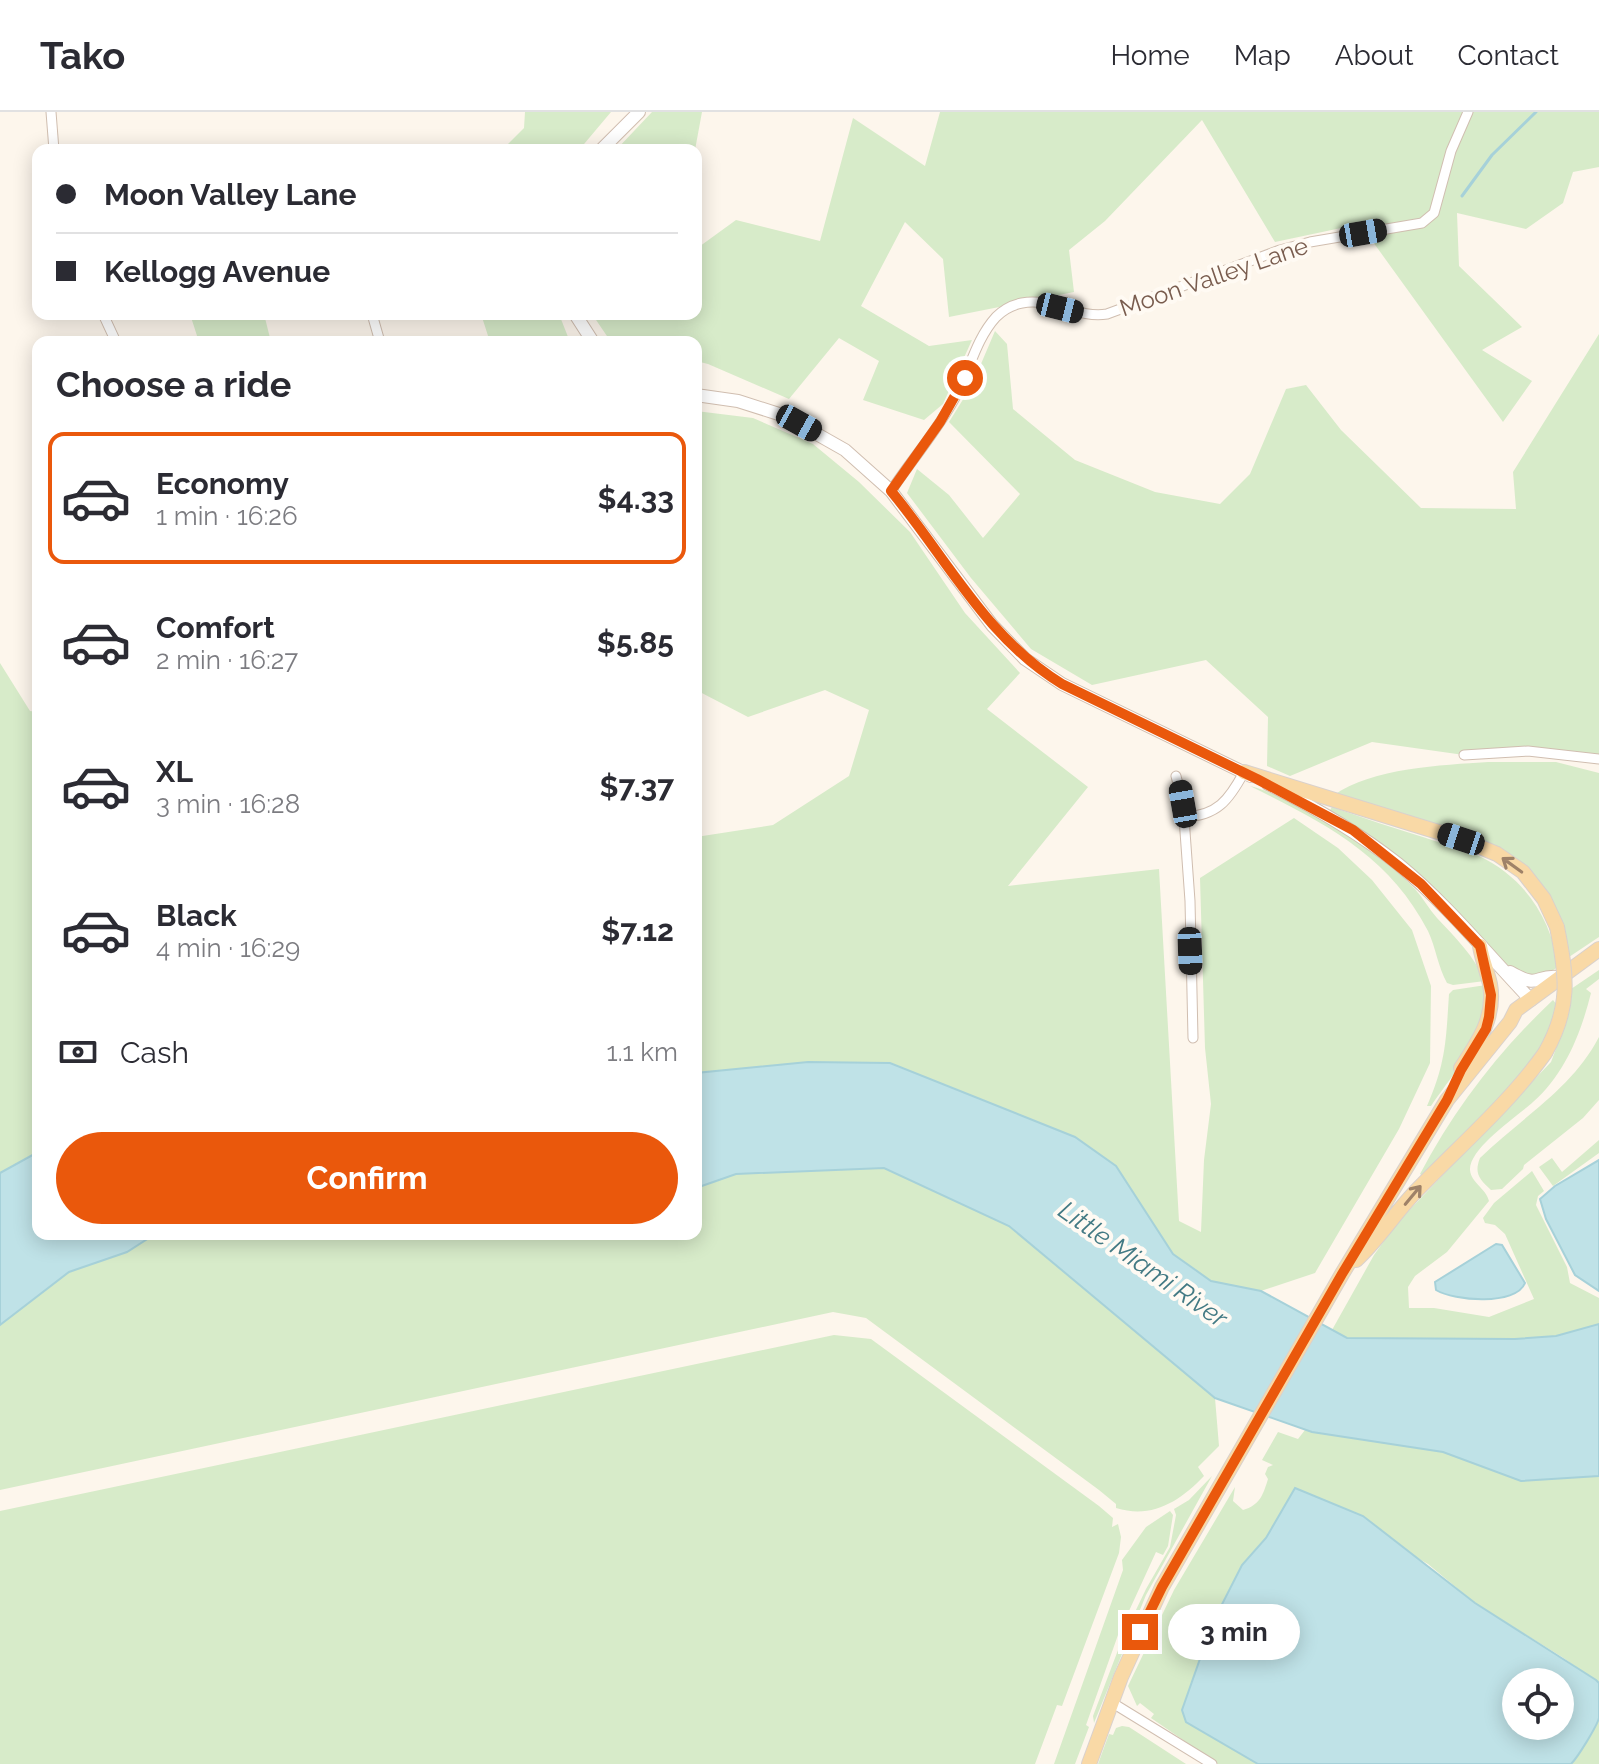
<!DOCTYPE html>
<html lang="en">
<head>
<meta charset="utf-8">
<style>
  body { margin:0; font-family:Raleway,sans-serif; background:#f7f7f7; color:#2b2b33; height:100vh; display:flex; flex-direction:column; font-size:30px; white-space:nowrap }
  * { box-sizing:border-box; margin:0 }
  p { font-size:26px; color:#7c7c81 }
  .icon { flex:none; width:44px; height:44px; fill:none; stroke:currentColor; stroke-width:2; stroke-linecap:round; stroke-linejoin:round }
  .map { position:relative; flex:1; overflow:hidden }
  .side { position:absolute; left:32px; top:224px; width:670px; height:904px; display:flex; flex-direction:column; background:#fff; border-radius:16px; box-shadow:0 4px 20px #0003 }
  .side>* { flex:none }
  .top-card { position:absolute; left:32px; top:32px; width:670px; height:176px; border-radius:16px; box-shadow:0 4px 20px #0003; display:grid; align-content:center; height:176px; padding:0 24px; background:#fff }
  .tools { position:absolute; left:1502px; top:1556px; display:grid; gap:16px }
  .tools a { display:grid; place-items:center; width:72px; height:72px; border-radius:50%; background:#fff; box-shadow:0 4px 20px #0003; font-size:40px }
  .end { position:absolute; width:36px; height:36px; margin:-18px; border:10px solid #ea580c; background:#fff; box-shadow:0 0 0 4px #fff }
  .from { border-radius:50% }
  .bubble { position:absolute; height:56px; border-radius:28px; background:#fff; box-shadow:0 4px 20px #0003; font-size:26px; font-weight:700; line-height:56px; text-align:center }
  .car { position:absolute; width:24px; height:48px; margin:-24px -12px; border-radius:10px; box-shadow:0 0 6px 2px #0007; background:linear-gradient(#222 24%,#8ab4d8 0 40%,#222 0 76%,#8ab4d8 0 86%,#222 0) }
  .top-card b { display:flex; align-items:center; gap:28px; height:76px; font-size:30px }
  .top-card b+b { border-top:2px solid #e1e1e2 }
  .top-card i { width:20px; height:20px; background:#2b2b33 }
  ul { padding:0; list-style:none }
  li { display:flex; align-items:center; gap:24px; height:132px; margin:0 16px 12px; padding:0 8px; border:4px solid transparent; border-radius:16px }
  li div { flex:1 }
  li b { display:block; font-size:30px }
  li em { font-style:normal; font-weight:700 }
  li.selected { border-color:#ea580c }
  li>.icon { width:72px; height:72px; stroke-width:1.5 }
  h2 { padding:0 24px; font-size:36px; line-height:96px }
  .pay { display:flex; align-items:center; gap:20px; height:88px; padding:0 24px; font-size:30px }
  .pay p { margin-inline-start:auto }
  .button { display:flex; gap:16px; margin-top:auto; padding:16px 24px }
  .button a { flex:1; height:92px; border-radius:48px; background:#ea580c; color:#fff; font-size:32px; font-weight:700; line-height:92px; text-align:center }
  header { display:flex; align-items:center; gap:48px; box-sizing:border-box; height:112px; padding:0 40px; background:#fff; border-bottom:2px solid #e1e1e2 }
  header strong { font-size:38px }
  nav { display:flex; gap:44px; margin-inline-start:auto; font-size:28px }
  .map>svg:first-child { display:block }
  .green { fill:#d7ebc9 }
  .water { fill:#bfe2e7; stroke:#a6d1d9; stroke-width:2; fill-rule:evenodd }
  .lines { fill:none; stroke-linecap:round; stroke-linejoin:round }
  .stream { stroke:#a6d1d9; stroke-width:3 }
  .minor-casing { stroke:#d0beb0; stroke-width:11 }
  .tertiary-casing { stroke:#d0beb0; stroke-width:14 }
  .primary-casing { stroke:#d9d1cd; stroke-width:16 }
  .minor { stroke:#fff; stroke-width:9 }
  .tertiary { stroke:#fff; stroke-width:12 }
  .primary { stroke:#f9d9a6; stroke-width:14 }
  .primary-bridge-casing { stroke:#d9d1cd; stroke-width:16; stroke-linecap:butt }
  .primary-bridge { stroke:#f9d9a6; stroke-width:14 }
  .oneway { stroke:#9f8268 }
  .route { stroke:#ea580c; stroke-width:10 }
  .labels { text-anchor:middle; stroke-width:8; stroke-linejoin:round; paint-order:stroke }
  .street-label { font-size:24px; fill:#795c4e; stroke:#fffaf3 }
  .water-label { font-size:26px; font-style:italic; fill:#437a84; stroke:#fffaf3 }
</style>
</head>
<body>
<header>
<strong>Tako</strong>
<nav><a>Home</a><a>Map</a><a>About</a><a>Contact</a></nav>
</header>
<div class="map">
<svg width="1599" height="1652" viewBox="0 0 1599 1652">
  <rect width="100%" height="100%" fill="#fdf6ec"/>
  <path class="green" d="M 525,0 L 611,0 L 579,38 L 502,38 L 524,16 Z
    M 652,0 L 702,0 L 695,38 L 616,38 Z
    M 940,0 L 1599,0 L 1599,55 L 1573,60 L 1563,91 L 1526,117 L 1457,101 L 1459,154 L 1522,215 L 1482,238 L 1532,269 L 1503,310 L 1360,112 L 1275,130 L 1202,8 L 1105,109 L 1069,138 L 1074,180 L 949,205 L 943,147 L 905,110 L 861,194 L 929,234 L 972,228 L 943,292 L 924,308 L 863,288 L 879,249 L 839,226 L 789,287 L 708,252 L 696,249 L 696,230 L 611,230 L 592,202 L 696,202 L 696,137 L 736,108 L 820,129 L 853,6 L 925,54 Z
    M 190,202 L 264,202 L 271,230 L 199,230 Z
    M 481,202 L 559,202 L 570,230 L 490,230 Z
    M 995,219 L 1007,232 L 1013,297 L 1075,348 L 1155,380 L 1220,392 L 1250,362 L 1286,277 L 1306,273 L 1341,318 L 1421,396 L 1516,397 L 1513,360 L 1599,222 L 1599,652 L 1545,643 L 1464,643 L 1372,630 L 1290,664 L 1267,654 L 1268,605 L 1206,548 L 1092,573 L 1031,537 L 971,466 L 907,381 L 917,357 L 949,383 L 983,426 L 1020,382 L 949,310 L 972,273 Z
    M 696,299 L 753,306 L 813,332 L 859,370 L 910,420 L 965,501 L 1020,561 L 987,597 L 1088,675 L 1008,774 L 1159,757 L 1179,1109 L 1201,1120 L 1204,1048 L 1211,992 L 1205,936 L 1200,766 L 1294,706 L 1338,736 L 1372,768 L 1412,818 L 1431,874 L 1430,951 L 1399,1017 L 1315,1161 L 1261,1179 L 1211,1169 L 1173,1142 L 1116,1054 L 1075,1025 L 890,951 L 808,950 L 696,961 L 696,725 L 773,713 L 849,664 L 869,598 L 825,578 L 748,605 L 696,578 Z
    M 0,551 L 30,599 L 38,600 L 38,1040 L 0,1061 Z
    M 1488,650 L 1556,650 L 1599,661 L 1599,825 L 1569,845 L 1564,822 L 1496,736 L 1459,719 L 1334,683 C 1372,656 1442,653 1488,650 Z
    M 1250,674 C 1290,683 1388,746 1415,777 C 1423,786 1429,797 1437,806 C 1456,826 1474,844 1485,869 L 1453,873 L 1447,871 C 1438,855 1436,836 1428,819 C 1388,742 1324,711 1250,674 Z
    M 1332,695 C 1363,706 1394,716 1426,726 C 1443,732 1462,736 1479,744 C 1524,765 1552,807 1558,855 C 1540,867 1529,863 1511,858 L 1395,742 L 1330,698 Z
    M 1599,858 L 1599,867 L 1586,877 L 1591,881 C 1581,921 1565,962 1533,990 C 1518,1004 1469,1036 1470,1058 C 1471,1071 1486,1076 1489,1089 L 1447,1140 L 1415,1164 L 1408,1175 L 1409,1196 L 1434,1196 L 1489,1205 L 1534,1187 L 1505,1122 L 1495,1113 L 1485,1111 L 1483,1106 L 1494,1091 L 1532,1059 L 1544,1079 L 1538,1084 L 1536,1093 L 1567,1155 L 1570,1171 L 1599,1186 L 1599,1212 L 1556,1224 L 1515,1227 L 1347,1226 L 1332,1218 L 1374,1143 L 1397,1111 L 1551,950 L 1563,918 L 1571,877 Z
    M 1486,873 C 1494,917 1454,960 1431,994 L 1427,994 C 1446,951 1446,928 1449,882 L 1453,878 Z
    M 1553,888 L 1557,893 C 1551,916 1543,936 1530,956 L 1423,1064 L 1420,1062 C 1455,996 1498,940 1553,888 Z
    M 1599,925 L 1599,988 L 1583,1006 L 1524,1053 L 1523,1057 L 1502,1077 L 1491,1078 C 1479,1067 1474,1061 1480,1046 C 1522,1005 1572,977 1599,925 Z
    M 1599,1028 L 1599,1041 L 1553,1074 L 1539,1055 L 1552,1046 L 1562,1060 Z
    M 884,1056 L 1009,1114 L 1215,1286 L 1219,1334 L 1198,1355 L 1204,1364 C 1179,1390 1152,1407 1116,1396 L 1116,1392 L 1099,1378 L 866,1206 L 833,1200 L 0,1378 L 0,1213 L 69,1160 L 127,1140 L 155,1122 L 696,1122 L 696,1076 L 736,1062 Z
    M 834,1223 L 871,1227 L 1099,1394 L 1113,1406 L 1112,1415 L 1118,1412 L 1121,1425 L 1119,1441 L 1062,1594 L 1057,1593 L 1035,1652 L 0,1652 L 0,1399 Z
    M 1305,1318 L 1443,1340 L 1521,1369 L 1599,1364 L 1599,1571 L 1562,1545 L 1475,1491 L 1428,1452 L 1295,1376 L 1266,1426 L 1242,1453 L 1213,1510 L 1182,1598 L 1186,1610 L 1258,1652 L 1218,1652 L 1151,1606 L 1154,1602 L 1140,1591 L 1137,1594 L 1128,1574 L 1174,1478 L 1235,1375 L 1233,1389 L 1243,1398 C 1260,1393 1263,1383 1268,1367 L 1265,1362 L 1268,1355 L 1273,1353 L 1262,1348 L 1278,1320 L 1298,1327 Z
    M 1212,1364 L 1146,1483 L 1094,1611 L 1093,1604 L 1123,1525 L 1146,1477 L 1170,1435 L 1176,1403 L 1174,1397 L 1189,1388 Z
    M 1170,1399 L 1173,1403 L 1168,1434 L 1163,1443 L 1156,1440 L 1118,1523 L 1086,1613 L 1089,1615 L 1075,1652 L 1054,1652 L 1123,1458 L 1122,1448 L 1146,1415 Z
    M 1599,1608 L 1599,1652 L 1571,1652 C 1584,1639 1588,1622 1599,1608 Z
    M 1122,1614 L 1129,1615 L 1186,1652 L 1098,1652 L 1109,1622 L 1113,1623 L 1116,1616 Z"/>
  <path class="water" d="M 808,950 L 890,951 L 1075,1025 L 1116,1054 L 1173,1142 L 1211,1169 L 1261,1179 L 1347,1226 L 1515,1227 L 1556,1224 L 1599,1212 L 1599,1364 L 1521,1369 L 1443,1340 L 1312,1320 L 1215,1286 L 1009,1114 L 884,1056 L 736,1062 L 696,1076 L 696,961 Z
    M 38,1040 L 38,1122 L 155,1122 L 127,1140 L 69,1160 L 0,1213 L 0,1061 Z
    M 1599,1048 L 1599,1179 L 1575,1163 L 1546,1107 L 1540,1087 L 1555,1074 Z
    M 1496,1132 L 1502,1133 L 1525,1171 C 1516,1194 1454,1189 1436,1178 L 1435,1170 Z
    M 1295,1376 L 1363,1404 L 1475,1491 L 1596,1568 L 1599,1571 C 1599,1582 1599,1595 1599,1606 C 1597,1614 1578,1645 1571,1652 L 1258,1652 L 1186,1610 L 1182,1598 L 1213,1510 L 1242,1453 L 1266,1426 ZM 1516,1570 L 1560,1570 L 1560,1614 L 1516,1614 Z"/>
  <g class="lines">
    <path class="stream" d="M 1462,84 L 1492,43 L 1536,0"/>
    <defs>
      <path id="minor" d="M 51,0 L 54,38
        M 103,202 L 116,230
        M 372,202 L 380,230
        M 891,379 C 912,347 939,317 957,282 C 970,257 976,227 996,205 C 1003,198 1012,193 1022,191 C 1051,185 1078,207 1107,202 L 1280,138 L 1310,130 L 1422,111 L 1434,101 L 1451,39 L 1468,0
        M 1464,643 L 1528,639 L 1599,647
        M 1176,664 L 1183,692 L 1190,789 L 1193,926
        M 1184,705 C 1217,704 1229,688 1244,660
        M 1111,1590 L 1212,1652"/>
      <path id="tertiary" d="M 601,38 L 639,0
        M 575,202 L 593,230
        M 696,283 L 738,289 L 785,304 L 845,338 L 891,379 L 992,513 L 1025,547 L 1062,572 L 1251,664
        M 1268,672 C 1314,695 1358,720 1398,752 C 1447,792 1488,843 1531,888
        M 1510,860 C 1541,878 1534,862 1559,865"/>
      <path id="primary" d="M 1244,660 L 1461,727 L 1497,742 L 1523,760 L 1544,787 L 1557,815
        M 1461,956 C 1478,930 1496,905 1490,872 C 1487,859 1482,847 1480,834
        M 1356,1148 C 1381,1125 1398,1096 1422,1073 C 1464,1030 1510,990 1545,941
        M 1089,1652 L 1121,1565 L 1162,1475 L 1342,1162 L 1447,988 L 1510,910 L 1516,898 L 1599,837"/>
    </defs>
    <use href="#minor" class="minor-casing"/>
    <use href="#tertiary" class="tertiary-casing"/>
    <use href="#primary" class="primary-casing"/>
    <use href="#minor" class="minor"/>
    <use href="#tertiary" class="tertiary"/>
    <use href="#primary" class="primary"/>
    <defs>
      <path id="primary-bridge" d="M 1545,941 C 1571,895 1567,865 1557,815"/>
    </defs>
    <use href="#primary-bridge" class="primary-bridge-casing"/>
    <use href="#primary-bridge" class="primary-bridge"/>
  </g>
  <defs><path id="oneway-shaft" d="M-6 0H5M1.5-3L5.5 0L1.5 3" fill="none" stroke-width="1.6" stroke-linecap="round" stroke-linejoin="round" transform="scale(2)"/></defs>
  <g class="oneway">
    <use href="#oneway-shaft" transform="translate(1512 753) rotate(-144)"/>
    <use href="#oneway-shaft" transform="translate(1413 1083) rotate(-50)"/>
  </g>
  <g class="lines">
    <path class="route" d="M 965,266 L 940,310 L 891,379 C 946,445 986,526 1062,572 L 1257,667 L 1353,718 L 1421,772 L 1480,834 L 1491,883 L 1489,905 L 1486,917 L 1461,958 L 1447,988 L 1342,1162 L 1162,1475 L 1140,1520"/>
  </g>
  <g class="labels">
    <g class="street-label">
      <text transform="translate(1214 165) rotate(-19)" y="8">Moon Valley Lane</text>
    </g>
    <g class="water-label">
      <text transform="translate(1143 1152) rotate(35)" y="9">Little Miami River</text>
    </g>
  </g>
</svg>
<div class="tools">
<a><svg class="icon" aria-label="locate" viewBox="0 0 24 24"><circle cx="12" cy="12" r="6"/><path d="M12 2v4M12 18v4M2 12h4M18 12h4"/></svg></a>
</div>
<i class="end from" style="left:965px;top:266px"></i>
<i class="end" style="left:1140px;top:1520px"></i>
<div class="bubble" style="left:1168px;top:1492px;width:132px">3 min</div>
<i class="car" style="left:1363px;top:121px;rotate:80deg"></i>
<i class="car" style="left:1060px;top:196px;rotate:104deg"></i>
<i class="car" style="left:799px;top:311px;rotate:119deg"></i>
<i class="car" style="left:1183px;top:692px;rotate:350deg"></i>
<i class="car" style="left:1461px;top:727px;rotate:288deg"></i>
<i class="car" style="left:1190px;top:839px;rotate:178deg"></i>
<div class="top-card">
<b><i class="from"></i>Moon Valley Lane</b>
<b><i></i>Kellogg Avenue</b>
</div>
<section class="side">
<h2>Choose a ride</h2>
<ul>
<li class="selected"><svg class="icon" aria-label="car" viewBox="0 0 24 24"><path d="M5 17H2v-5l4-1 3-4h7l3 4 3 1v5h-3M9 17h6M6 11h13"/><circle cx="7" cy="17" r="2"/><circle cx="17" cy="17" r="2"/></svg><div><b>Economy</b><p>1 min · 16:26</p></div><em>$4.33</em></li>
<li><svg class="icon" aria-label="car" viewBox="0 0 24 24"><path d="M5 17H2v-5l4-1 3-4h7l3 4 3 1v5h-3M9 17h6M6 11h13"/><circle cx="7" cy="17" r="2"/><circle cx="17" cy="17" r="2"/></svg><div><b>Comfort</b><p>2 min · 16:27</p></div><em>$5.85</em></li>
<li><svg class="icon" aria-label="car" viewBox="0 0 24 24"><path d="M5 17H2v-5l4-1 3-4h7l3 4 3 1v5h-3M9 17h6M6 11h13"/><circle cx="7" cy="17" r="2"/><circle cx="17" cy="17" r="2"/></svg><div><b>XL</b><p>3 min · 16:28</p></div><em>$7.37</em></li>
<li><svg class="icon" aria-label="car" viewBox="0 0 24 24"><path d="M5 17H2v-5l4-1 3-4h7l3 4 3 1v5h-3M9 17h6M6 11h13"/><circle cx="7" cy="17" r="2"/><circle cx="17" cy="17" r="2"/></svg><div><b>Black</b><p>4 min · 16:29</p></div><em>$7.12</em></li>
</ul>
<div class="pay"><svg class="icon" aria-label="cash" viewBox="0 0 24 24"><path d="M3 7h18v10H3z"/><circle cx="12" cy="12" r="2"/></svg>Cash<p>1.1 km</p></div>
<div class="button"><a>Confirm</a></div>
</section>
</div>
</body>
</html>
